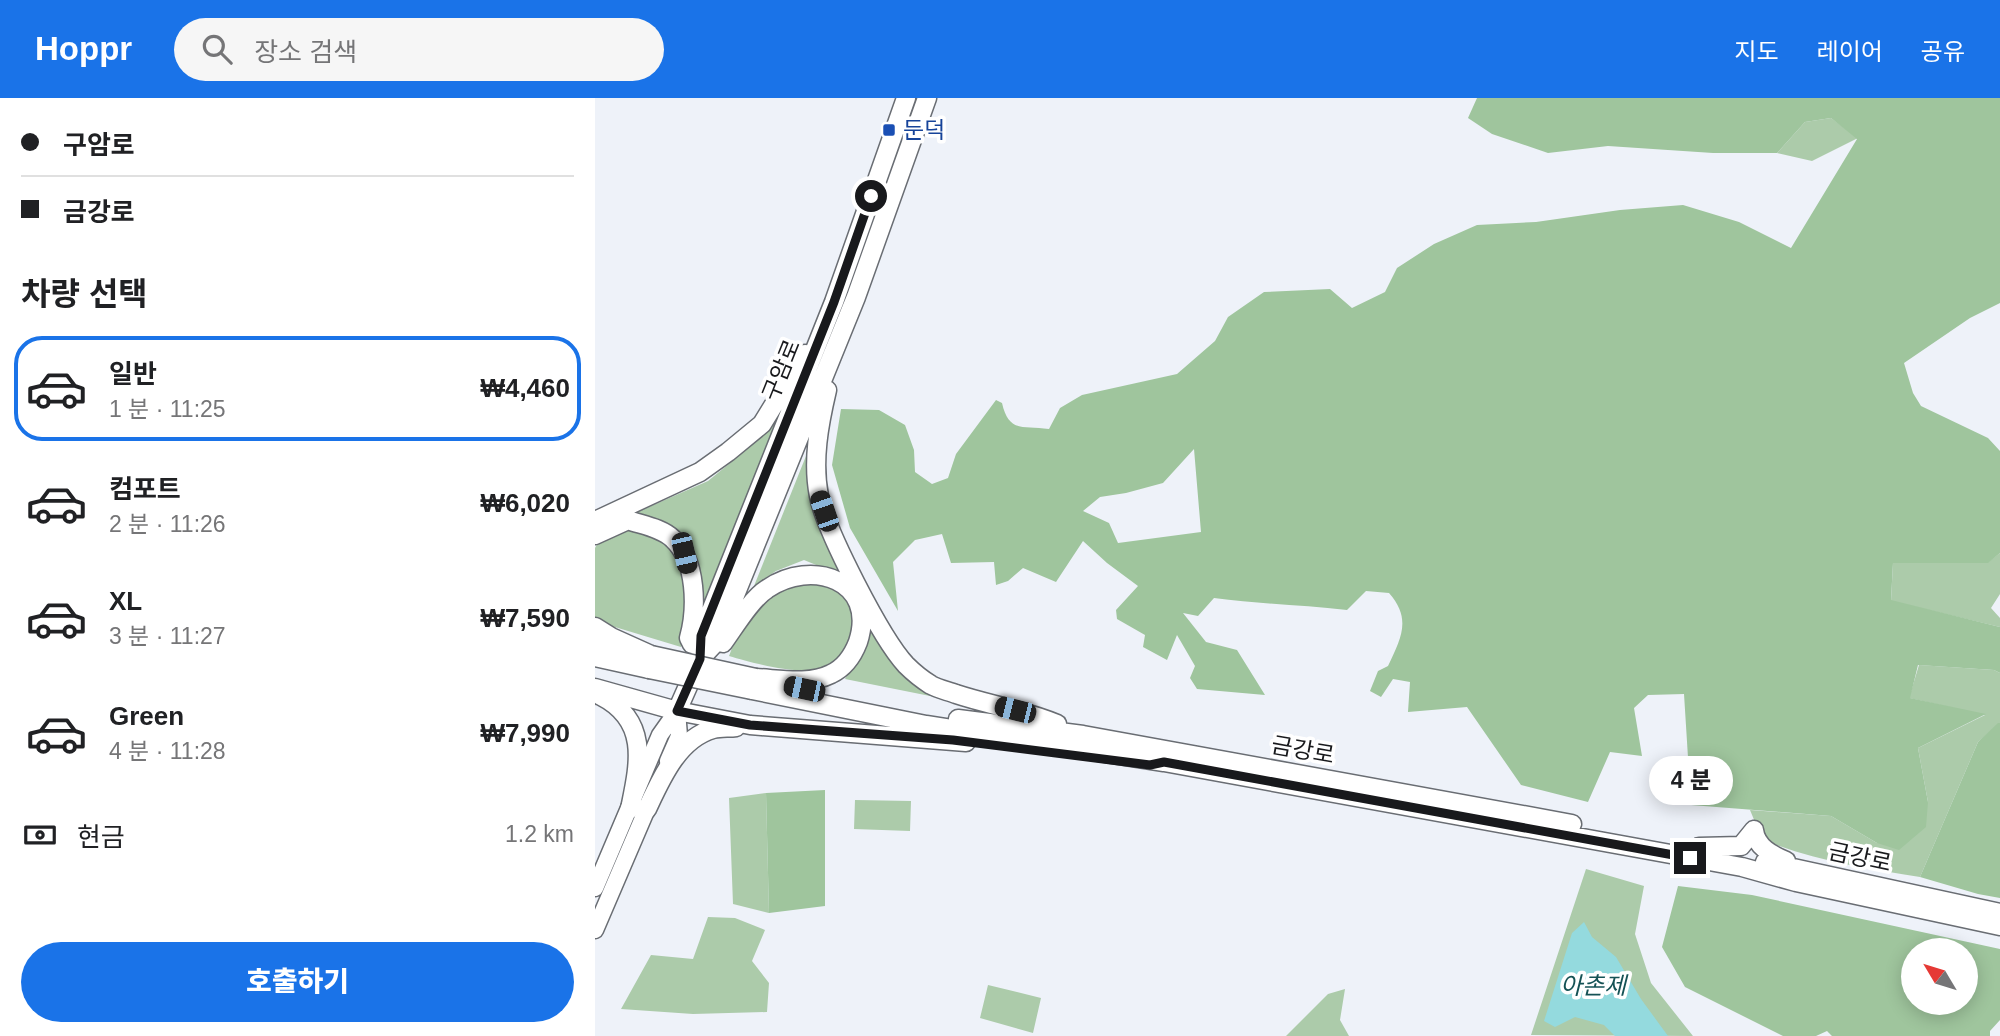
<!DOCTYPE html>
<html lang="ko">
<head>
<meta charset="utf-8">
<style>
  body { margin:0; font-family:Helvetica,"Noto Sans KR",sans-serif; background:#f6f6f6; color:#202124; height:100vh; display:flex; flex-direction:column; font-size:26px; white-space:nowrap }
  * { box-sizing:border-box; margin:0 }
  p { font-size:23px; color:#757577 }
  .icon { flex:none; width:38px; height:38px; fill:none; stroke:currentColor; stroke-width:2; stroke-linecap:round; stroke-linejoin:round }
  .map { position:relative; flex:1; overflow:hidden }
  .details { display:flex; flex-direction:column; background:#fff; width:595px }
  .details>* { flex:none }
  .top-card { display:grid; align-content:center; height:154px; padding:0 21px; background:#fff }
  .needle { width:46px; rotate:308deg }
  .controls { position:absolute; left:1306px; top:840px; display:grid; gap:14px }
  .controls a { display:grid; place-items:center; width:77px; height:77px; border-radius:50%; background:#fff; box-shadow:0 4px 18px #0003; font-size:35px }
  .end { position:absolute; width:32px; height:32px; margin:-16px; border:9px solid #18191c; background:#fff; box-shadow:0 0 0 4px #fff }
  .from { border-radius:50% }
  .bubble { position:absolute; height:49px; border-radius:24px; background:#fff; box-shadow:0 4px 18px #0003; font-size:23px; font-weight:800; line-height:49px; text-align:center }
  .car { position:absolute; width:21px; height:42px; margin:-21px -10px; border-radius:9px; box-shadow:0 0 5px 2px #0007; background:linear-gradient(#222 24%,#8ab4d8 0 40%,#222 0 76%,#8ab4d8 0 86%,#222 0) }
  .top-card b { display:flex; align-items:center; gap:24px; height:66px; font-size:26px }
  .top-card b+b { border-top:2px solid #e0e0e0 }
  .top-card i { width:18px; height:18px; background:#202124 }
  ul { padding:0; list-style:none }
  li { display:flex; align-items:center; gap:21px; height:105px; margin:0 14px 10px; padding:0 7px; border:4px solid transparent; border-radius:28px }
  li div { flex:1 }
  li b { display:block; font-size:26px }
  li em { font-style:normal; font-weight:800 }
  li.selected { border-color:#1a73e8 }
  li>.icon { width:63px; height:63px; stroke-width:1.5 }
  h2 { padding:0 21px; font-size:32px; line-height:84px }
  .pay { display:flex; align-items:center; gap:18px; height:77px; padding:0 21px; font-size:26px }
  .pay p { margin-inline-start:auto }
  .action { display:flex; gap:14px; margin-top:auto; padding:14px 21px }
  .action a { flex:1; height:80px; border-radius:42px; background:#1a73e8; color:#fff; font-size:28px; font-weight:800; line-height:80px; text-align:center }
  header { display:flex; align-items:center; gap:42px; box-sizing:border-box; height:98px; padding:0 35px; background:#1a73e8; color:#fff }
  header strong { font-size:33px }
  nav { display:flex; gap:38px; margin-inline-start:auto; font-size:24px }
  .search { width:490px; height:63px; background:#f6f6f6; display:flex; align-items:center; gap:18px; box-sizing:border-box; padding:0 24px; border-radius:38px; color:#757577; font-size:26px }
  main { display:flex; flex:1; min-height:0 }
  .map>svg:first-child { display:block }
  .green { fill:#accbaa }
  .forest { fill:#9fc59d; fill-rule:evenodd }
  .water { fill:#94dade }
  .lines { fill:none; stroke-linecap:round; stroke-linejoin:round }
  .major-casing { stroke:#696d73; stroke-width:19 }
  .highway-casing { stroke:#696d73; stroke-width:21 }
  .major { stroke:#fff; stroke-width:16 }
  .highway { stroke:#fff; stroke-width:18 }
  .highway-bridge-casing { stroke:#696d73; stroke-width:21; stroke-linecap:butt }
  .highway-bridge { stroke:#fff; stroke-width:18 }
  .route { stroke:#18191c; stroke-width:9 }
  .transit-dot { fill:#1a4fb4; stroke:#fff; stroke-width:2.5 }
  .labels { text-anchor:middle; stroke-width:7; stroke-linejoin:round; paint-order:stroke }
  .transit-label { font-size:23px; fill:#164399; stroke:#fff; text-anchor:start }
  .street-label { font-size:23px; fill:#18191c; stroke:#fff }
  .water-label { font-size:24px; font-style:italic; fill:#155255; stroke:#fff }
</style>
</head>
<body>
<header>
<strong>Hoppr</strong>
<div class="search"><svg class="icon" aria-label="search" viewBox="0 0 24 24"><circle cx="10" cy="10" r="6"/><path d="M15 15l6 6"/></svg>장소 검색</div>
<nav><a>지도</a><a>레이어</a><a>공유</a></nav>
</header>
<main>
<section class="details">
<div class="top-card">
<b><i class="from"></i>구암로</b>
<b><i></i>금강로</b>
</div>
<h2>차량 선택</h2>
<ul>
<li class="selected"><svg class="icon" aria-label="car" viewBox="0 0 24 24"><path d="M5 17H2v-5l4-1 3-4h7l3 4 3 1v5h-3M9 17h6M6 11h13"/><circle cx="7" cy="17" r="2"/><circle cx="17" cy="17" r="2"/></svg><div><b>일반</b><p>1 분 · 11:25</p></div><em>₩4,460</em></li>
<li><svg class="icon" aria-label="car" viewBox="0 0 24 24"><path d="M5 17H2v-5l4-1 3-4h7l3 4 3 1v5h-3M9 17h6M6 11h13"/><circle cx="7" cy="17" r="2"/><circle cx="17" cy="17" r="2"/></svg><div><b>컴포트</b><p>2 분 · 11:26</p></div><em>₩6,020</em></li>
<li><svg class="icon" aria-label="car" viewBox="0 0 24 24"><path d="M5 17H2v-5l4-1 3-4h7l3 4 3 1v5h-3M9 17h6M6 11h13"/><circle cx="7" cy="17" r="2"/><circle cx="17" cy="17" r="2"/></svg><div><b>XL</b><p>3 분 · 11:27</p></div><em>₩7,590</em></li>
<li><svg class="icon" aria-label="car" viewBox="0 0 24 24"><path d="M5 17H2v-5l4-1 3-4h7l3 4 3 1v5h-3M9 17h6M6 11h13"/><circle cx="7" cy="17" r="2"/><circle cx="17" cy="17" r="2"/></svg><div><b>Green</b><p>4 분 · 11:28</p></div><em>₩7,990</em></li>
</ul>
<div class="pay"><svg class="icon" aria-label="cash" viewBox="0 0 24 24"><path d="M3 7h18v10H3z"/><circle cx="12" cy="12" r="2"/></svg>현금<p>1.2 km</p></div>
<div class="action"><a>호출하기</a></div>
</section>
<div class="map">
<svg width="1405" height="938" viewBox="0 0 1405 938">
  <rect width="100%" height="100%" fill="#eef2f9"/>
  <path class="green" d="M 1236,20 L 1263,40 L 1217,63 L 1182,55 L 1210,24 Z
    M 195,299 L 109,517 L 108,491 L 93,448 L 38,416 L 113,383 L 162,343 Z
    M 211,358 L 223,418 L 253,480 L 209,462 L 181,473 L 159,488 Z
    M 42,432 C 51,436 64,439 72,445 C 100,465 91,521 86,549 L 0,523 L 0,450 C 9,434 26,433 42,432 Z
    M 1405,455 L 1405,496 L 1396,510 L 1405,520 L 1405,529 L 1296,503 L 1298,465 L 1392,465 Z
    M 213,482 C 224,485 241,487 249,493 C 275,515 259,558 231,569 C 207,579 158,565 134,558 L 144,532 L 177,494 Z
    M 272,514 L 345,600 L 250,581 L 262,559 Z
    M 1324,567 L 1399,572 L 1405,575 L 1405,625 L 1383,644 L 1325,779 C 1274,771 1214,762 1167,741 L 1155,712 L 1236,718 L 1282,745 L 1333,704 L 1323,650 L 1390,617 L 1314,600 Z
    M 171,695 L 174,815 L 138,806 L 134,700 Z
    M 260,702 L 316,703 L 315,733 L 259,731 Z
    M 991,771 L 1049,788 L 1040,836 L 1056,885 L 1098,938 L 936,937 Z
    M 113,819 L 140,820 L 170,832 L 157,863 L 174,885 L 172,914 L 98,916 L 26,911 L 56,857 L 98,861 Z
    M 393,887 L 446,900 L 438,935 L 385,920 Z
    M 750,891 L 745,922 L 754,938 L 691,938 L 733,896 Z"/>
  <path class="forest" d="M 882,0 L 1405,0 L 1405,205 L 1375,220 L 1309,265 L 1318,295 L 1326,308 L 1393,340 L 1405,353 L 1405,455 L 1393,465 L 1298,465 L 1296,502 L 1405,529 L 1405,575 L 1399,572 L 1323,567 L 1315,600 L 1391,616 L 1323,650 L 1333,704 L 1331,729 L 1304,752 L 1282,745 L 1236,718 L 1096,707 L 1089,596 L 1053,597 L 1039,610 L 1047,658 L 1015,654 L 993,704 L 926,687 L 872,609 L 813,614 L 815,584 L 798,581 L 786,599 L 775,593 L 783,573 L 793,568 C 806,540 817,521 794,495 L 771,493 L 752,512 C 707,507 663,506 619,500 L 603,518 L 588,515 L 611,544 L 642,552 L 670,597 L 602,591 L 595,580 L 600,568 L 582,537 L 572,562 L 548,549 L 550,537 L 522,521 L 521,512 L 543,488 L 512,465 L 488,443 L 461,484 L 428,470 L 413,483 L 401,487 L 399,464 L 356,465 L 347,436 L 320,442 L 298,464 L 303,513 L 255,430 L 237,367 L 246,311 L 284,312 L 310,327 L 319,352 L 320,374 L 337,386 L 353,380 L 361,356 L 401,302 L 407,305 C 414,336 429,327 454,331 L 465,310 L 487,297 L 582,276 L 620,243 L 633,219 L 669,194 L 735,191 L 757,210 L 790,194 L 802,170 L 839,146 L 882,127 L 941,124 L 1025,112 L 1088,107 L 1144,124 L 1196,150 L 1262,41 L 1236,20 L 1210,24 L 1182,55 L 1118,55 L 1013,48 L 953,55 L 897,36 L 873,20 ZM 599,351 L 606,434 L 523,445 L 514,425 L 488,413 L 505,399 L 531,395 L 568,385 Z
    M 1403,625 L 1405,625 L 1405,800 L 1383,796 L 1325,779 L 1383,644 Z
    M 230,692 L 230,808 L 174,815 L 171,695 Z
    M 1083,788 L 1157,797 L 1405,851 L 1405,922 L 1395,933 L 1395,938 L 1237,938 L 1232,933 L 1221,938 L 1188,938 L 1090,889 L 1067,849 ZM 1318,852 L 1370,852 L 1370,905 L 1318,905 Z"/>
  <path class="water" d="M 989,824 L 997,839 L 1021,859 L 1046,901 L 1073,938 L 1020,938 L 1009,927 L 980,919 L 960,929 L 949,923 L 977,835 Z"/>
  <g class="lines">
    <defs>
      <path id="major" d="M 73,663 L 84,638 L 82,613
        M 0,790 L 65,637 L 82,613
        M 0,832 L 57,699"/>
      <path id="highway" d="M 232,292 C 224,326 217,363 224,398 C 231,433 286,540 311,567 C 318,574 328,582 336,587 C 343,591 353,593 361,596 C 394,607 429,612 462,626
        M 0,423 L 105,374 L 133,354 L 167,326 L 210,256
        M 0,437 L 33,422 C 47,427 67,430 78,441 C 102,463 102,511 94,540 L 97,546
        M 0,529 L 16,539 L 56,557
        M 128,545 C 139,530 156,501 172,491 C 216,460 283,482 263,544 C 258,557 249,570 236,576 C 214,587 184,581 161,580
        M 0,547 L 32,553
        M 0,559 L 54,571
        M 105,561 L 106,538 L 239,204 L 311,0
        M 0,590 L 82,613 L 155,627 L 371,644
        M 157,592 L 331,627 L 569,664 L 1147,769 L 1201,784 L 1405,828
        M 6,598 C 55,623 44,667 35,711
        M 82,613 L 105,561 L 121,544 L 261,199 L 332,0
        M 363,621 L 488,637 L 977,726
        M 52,711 C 66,681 83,641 118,631 C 125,629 134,630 141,629
        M 1159,732 C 1161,749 1177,757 1191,763
        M 1104,749 L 1146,748 L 1159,732
        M 1170,764 L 1405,815"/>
    </defs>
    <use href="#major" class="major-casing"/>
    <use href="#highway" class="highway-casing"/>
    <use href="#major" class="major"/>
    <use href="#highway" class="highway"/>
    <defs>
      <path id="highway-bridge" d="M 56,557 L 161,580
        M 54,571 L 157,592"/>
    </defs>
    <use href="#highway-bridge" class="highway-bridge-casing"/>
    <use href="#highway-bridge" class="highway-bridge"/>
  </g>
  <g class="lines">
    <path class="route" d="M 276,98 L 239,204 L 106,538 L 105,561 L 82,613 L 155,627 L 358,642 L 555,667 L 569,664 L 1095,760"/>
  </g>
  <rect class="transit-dot" x="287" y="25" width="14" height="14" rx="3.5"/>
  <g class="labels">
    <g class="transit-label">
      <text x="308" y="40">둔덕</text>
    </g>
    <g class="street-label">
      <text transform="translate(186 272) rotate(-68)" y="8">구암로</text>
      <text transform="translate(708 652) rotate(10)" y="8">금강로</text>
      <text transform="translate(1265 759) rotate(12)" y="8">금강로</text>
    </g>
    <g class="water-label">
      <text x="998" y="896">아촌제</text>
    </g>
  </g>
</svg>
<div class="controls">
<a><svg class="needle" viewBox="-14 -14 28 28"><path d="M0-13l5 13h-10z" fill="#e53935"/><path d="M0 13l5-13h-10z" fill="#757577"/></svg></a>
</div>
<i class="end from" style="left:276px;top:98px"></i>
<i class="end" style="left:1095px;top:760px"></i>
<div class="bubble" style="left:1054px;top:658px;width:84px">4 분</div>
<i class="car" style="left:229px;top:413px;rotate:341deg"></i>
<i class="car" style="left:89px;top:455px;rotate:167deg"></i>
<i class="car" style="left:209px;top:591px;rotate:282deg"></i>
<i class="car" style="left:420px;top:612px;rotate:284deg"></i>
</div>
</main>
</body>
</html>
